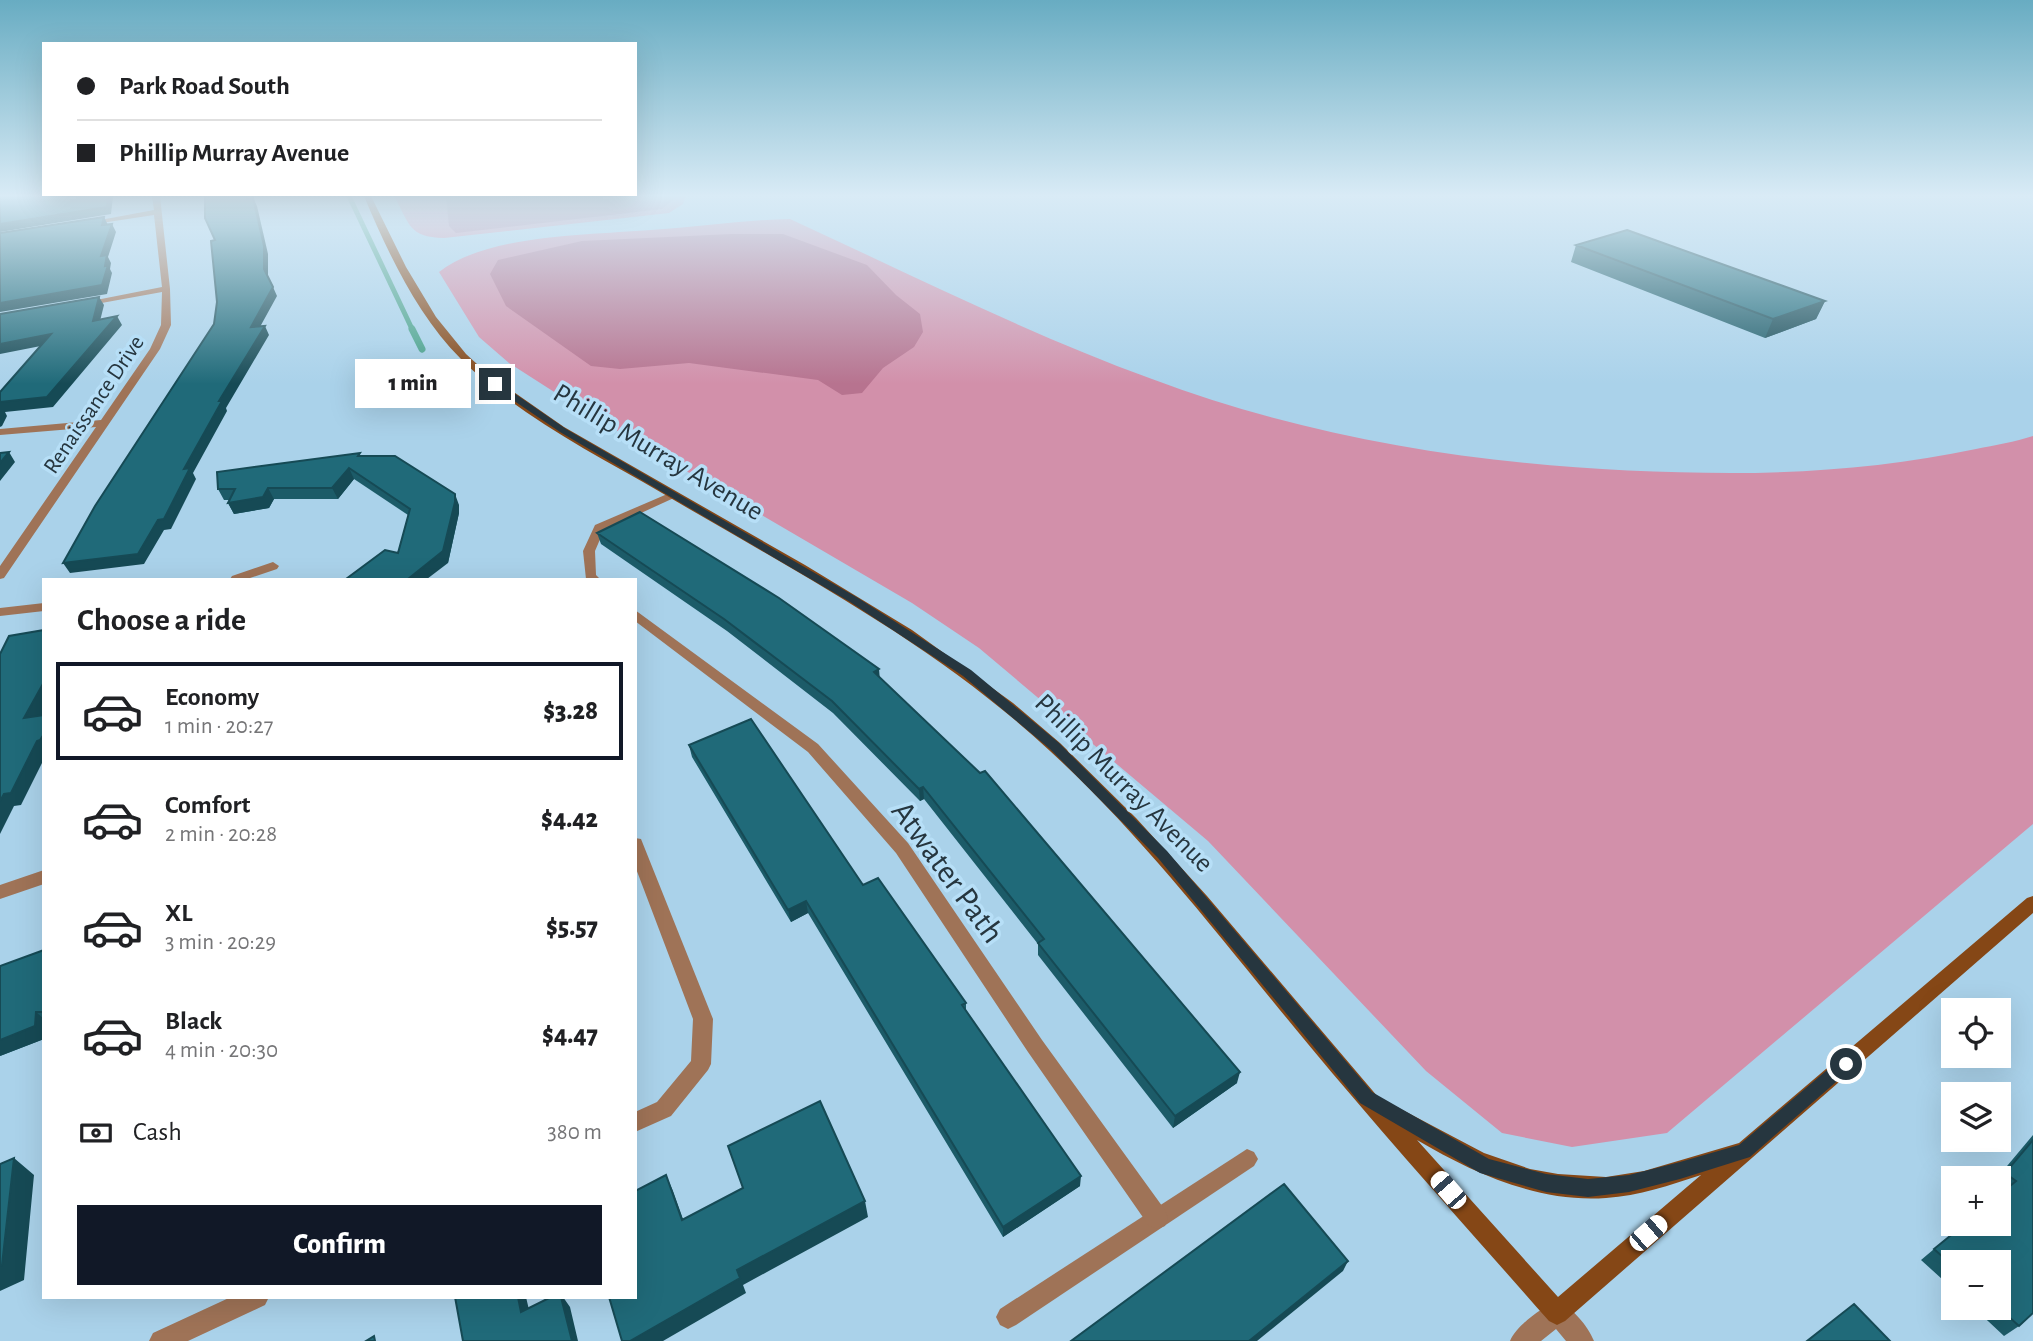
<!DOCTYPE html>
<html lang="en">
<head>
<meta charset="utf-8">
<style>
  body { margin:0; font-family:"Alegreya Sans",sans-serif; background:#f6f6f6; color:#202124; height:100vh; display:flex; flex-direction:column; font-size:26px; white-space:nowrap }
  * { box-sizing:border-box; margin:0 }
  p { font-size:23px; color:#757577 }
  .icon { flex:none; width:38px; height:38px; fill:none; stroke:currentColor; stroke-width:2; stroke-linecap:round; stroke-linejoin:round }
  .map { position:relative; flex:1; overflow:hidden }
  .panel { position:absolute; left:42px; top:578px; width:595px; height:721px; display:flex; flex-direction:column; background:#fff; border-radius:0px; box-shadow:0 7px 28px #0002 }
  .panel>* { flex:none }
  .hud { position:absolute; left:42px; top:42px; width:595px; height:154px; border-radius:0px; box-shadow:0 7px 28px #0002; display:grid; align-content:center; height:154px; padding:0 35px; background:#fff }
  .tools { position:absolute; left:1941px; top:998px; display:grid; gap:14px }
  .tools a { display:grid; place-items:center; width:70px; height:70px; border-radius:0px; background:#fff; box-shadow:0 7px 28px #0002; font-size:35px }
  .end { position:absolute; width:32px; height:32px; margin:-16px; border:9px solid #26363f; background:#fff; box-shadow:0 0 0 4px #fff }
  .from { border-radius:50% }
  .bubble { position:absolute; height:49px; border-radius:0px; background:#fff; box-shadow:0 7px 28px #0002; font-size:23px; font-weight:800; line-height:49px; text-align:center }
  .car { position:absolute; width:21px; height:42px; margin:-21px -10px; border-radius:9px; box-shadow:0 0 5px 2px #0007; background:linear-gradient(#fff 24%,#345 0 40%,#fff 0 76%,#345 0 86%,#fff 0) }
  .hud b { display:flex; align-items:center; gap:24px; height:66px; font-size:26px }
  .hud b+b { border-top:2px solid #e0e0e0 }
  .hud i { width:18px; height:18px; background:#202124 }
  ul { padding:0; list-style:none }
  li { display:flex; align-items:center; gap:21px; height:98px; margin:0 14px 10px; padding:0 21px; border:4px solid transparent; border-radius:0px }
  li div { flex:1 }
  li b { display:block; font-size:26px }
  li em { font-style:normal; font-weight:800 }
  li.active { border-color:#111827 }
  li>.icon { width:63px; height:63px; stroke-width:1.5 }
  h2 { padding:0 35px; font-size:32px; line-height:84px }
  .pay { display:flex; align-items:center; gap:18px; height:77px; padding:0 35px; font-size:26px }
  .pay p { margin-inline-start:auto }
  .action { display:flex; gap:14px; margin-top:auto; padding:14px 35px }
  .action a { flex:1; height:80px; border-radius:0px; background:#111827; color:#fff; font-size:28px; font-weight:800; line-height:80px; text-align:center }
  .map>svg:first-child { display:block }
  .green { fill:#d290aa }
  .forest { fill:#b7738f }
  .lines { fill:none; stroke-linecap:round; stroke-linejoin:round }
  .stream-far1 { stroke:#48a18a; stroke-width:5 }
  .stream { stroke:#48a18a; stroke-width:7 }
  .service { fill:#9f7357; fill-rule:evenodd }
  .minor { fill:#9f7357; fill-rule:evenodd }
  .tertiary { fill:#9f7357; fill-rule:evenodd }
  .secondary { fill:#854716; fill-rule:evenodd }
  .wall { fill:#1c5b68 }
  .shaded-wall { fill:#164a55 }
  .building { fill:#206a79; stroke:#164a55; stroke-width:2 }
  .route { fill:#26363f }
  .labels { text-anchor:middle; stroke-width:7; stroke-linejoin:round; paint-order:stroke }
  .far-street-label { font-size:23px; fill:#26363f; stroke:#b7dff7 }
  .street-label { font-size:28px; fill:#26363f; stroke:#b7dff7 }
  .near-street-label { font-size:33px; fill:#26363f; stroke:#b7dff7 }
</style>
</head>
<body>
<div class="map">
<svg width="2033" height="1341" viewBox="0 0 2033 1341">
  <rect width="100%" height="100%" fill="#aad2ea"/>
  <path class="green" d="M 394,196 L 686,196 L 683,204 L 669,213 L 444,238 C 408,237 410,224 394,196 Z
    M 790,219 C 910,274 1028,334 1152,379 C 1335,448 1537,473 1731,473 C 1813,473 1896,466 1976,449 C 1995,445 2015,442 2033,436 L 2033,824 L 1667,1133 L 1572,1147 L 1502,1133 L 1426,1071 L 1208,841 L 979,648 L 912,603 L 587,413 L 509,363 L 479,337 L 439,272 C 487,234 591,235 651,230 C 698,227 743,220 790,219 Z"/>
  <path class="forest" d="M 673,196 L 674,199 L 662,209 L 456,233 L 449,226 L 446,197 Z
    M 732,234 L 783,234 L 867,265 L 896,295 L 920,314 L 923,332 L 914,347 L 883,368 L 862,393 L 842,395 L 818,380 L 689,363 L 620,369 L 591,366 L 506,306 L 490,274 L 498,260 L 582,241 Z"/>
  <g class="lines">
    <path class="stream-far1" d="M 349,196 L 413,331"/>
    <path class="stream" d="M 412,329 L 422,349"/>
    <path class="service" d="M 1247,1149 L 1254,1152 L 1258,1159 L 1254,1166 L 1016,1325 L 1008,1329 L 1000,1325 L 996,1317 L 1000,1309 Z"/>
    <path class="minor" d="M 152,196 L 160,196 L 170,289 L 171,325 L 160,349 L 4,578 L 0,579 L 0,566 L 96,427 L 0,435 L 0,429 L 101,420 L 150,349 L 161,325 L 162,292 L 85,306 L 81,303 L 162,287 L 154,215 L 88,225 L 84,223 L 154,210 Z
      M 672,492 L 676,493 L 676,497 L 604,530 L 595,551 L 596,575 L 600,579 L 586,579 L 583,551 L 595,525 Z
      M 273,562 L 279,566 L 277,569 L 247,579 L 230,579 L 232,576 Z
      M 44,603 L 44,611 L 0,616 L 0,608 Z
      M 635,610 L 818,744 L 908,843 L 1042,1040 L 1165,1210 L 1168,1218 L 1165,1226 L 1157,1229 L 1149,1226 L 1028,1052 L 896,853 L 808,752 L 635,621 Z
      M 635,838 L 641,839 L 713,1019 L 711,1064 L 708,1070 L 671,1116 L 635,1132 L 635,1112 L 657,1102 L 691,1061 L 693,1019 L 635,866 Z
      M 44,870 L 44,884 L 0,899 L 0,885 Z
      M 231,1297 L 269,1297 L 265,1305 L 188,1341 L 149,1341 L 153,1333 Z"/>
    <path class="tertiary" d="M 1557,1301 C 1572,1307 1588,1326 1594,1341 L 1566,1341 L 1556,1329 L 1541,1341 L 1510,1341 C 1517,1325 1541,1308 1557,1301 Z"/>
    <path class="secondary" d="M 364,196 L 371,196 L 406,267 L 436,317 L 466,354 L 488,374 L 564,427 L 805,565 L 912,630 L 1013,703 L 1060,743 L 1136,818 L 1207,896 L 1378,1097 L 1484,1153 L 1530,1169 L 1558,1174 L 1606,1177 L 1644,1171 L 1739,1143 L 2027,898 L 2033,896 L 2033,913 L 1565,1321 L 1557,1325 L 1549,1321 C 1468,1229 1386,1138 1308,1044 C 1225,944 1146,839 1050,751 C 935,644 796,572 662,493 C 593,453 518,416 461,359 C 417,315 388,253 364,196 ZM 1417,1140 C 1473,1173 1539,1203 1606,1198 C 1639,1196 1670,1185 1701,1175 L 1558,1297 Z"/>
  </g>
  <path class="wall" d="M 1576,245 L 1825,301 L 1816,319 L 1765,338 L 1571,262 Z
    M 362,456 L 459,505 L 459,513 L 448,563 L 398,553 L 408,515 L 354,479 L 338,499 L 274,499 L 269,508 L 234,514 L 228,503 L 230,500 L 224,500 L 218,489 Z
    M 597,533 L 880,679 L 1237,1083 L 1173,1128 L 1038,955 L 1038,944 L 924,799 L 920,801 L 833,713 L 727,631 L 601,544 Z
    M 689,745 L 863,885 L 966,1003 L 966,1010 L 1080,1186 L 1003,1237 L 808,913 L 791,922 L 692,757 Z
    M 44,950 L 44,1039 L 0,1056 Z
    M 2033,1135 L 2033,1313 L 2019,1326 L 2004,1336 L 1973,1307 L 1998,1307 L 1953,1262 L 1953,1289 L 1921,1260 L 1965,1223 L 1998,1223 L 1998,1195 L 2002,1192 L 1998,1189 L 1998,1178 L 1997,1178 Z"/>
  <path class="shaded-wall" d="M 108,196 L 113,196 L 111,214 L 0,232 L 0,224 Z
    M 253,198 L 257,206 L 268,254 L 268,277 L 264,269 Z
    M 104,217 L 108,225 L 102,225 Z
    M 112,224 L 116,232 L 108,257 L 111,263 L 110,269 L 112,273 L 107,294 L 0,312 L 0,303 L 101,256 Z
    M 273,287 L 277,296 L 255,336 L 251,327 Z
    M 99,297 L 104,305 L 98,329 L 93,321 Z
    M 1825,301 L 1816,319 L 1765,338 L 1773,319 Z
    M 117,316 L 122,325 L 53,407 L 5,412 L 7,416 L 2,426 L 0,427 L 0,402 Z
    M 265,326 L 269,335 L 226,408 L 227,411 L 193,473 L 196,479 L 171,529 L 164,530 L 144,564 L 70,573 L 63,563 L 184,469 L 219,401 Z
    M 51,334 L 56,343 L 0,354 L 0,344 Z
    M 9,452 L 15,462 L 0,481 L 0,463 Z
    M 349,468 L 354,479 L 338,499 L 332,488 Z
    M 268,488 L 274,499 L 269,508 L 234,514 L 228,503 Z
    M 455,494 L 459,505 L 459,513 L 448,563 L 427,579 L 408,579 Z
    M 879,669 L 880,681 L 874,672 Z
    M 44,682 L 44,711 L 34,730 L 24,718 Z
    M 44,734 L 44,759 L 21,805 L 14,806 L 0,834 L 0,801 L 37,741 Z
    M 923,787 L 924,799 L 920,801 L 919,789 Z
    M 806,901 L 808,913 L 791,922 L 788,910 Z
    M 36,1012 L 44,1019 L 44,1039 L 0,1056 L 0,1040 Z
    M 1240,1072 L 1237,1083 L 1173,1128 L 1175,1116 Z
    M 14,1158 L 34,1175 L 24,1280 L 0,1291 L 0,1266 Z
    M 666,1175 L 673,1191 L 689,1236 L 682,1220 Z
    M 1081,1176 L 1080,1186 L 1003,1237 L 1003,1227 Z
    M 865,1201 L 868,1217 L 743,1285 L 746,1293 L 663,1341 L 630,1341 L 737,1270 Z
    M 1348,1261 L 1343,1271 L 1257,1341 L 1249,1341 Z
    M 518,1297 L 526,1297 L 533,1327 L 521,1312 Z
    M 561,1297 L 563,1297 L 570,1307 L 578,1341 L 572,1341 Z"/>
  <path class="building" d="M 0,196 L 108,196 L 107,207 L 0,224 Z
    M 205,196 L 247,196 L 247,199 L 253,198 L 264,246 L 264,269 L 273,287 L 251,327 L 265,326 L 219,401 L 222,401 L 184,469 L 190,468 L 164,519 L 158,520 L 138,554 L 63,563 L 95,506 L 214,324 L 217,302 L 211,241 L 215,240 L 205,218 Z
    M 104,217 L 102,225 L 112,224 L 101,256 L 107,255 L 105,266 L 108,265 L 102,285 L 0,303 L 0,233 Z
    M 1627,230 L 1825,301 L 1773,319 L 1576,245 Z
    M 99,297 L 93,321 L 117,316 L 47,397 L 0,402 L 0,392 L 51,334 L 0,344 L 0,314 Z
    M 9,452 L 0,463 L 0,453 Z
    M 360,453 L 358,456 L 395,456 L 455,494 L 455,502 L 443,551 L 408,579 L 346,579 L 385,550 L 398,553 L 410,509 L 349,468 L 332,488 L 268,488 L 263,497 L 228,503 L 235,489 L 218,489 L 217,472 Z
    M 640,512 L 779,598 L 879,669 L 874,672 L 980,773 L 985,771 L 1240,1072 L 1175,1116 L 1038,943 L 1044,939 L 923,787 L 919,789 L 832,701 L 724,619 L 597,533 Z
    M 44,630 L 44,682 L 24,718 L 44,715 L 44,734 L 40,740 L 37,741 L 11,793 L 4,794 L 0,801 L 0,654 L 9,636 Z
    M 751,719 L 863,885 L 878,878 L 966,1003 L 962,1005 L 1081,1176 L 1003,1227 L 806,901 L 788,910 L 689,745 Z
    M 44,950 L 44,1012 L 36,1012 L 35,1026 L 0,1040 L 0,966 Z
    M 820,1101 L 865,1201 L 737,1270 L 740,1278 L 630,1341 L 622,1341 L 609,1297 L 635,1297 L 635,1191 L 666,1175 L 682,1220 L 743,1188 L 728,1146 Z
    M 2033,1140 L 2033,1313 L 2019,1326 L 1998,1307 L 1998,1262 L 1953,1262 L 1953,1266 L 1934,1249 L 1966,1223 L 1998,1223 L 1998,1196 L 2016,1181 L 2005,1173 Z
    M 14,1158 L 2,1265 L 0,1266 L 0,1164 Z
    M 1284,1184 L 1348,1261 L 1249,1341 L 1071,1341 Z
    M 455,1297 L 518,1297 L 521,1312 L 551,1297 L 561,1297 L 572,1341 L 463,1341 Z
    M 1854,1304 L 1890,1341 L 1807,1341 Z
    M 374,1336 L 375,1341 L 366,1341 Z"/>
  <linearGradient id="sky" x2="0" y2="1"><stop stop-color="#68acc2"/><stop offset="0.51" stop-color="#d9ebf6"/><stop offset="1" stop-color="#d9ebf6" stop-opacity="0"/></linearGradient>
  <rect width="2033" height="384" fill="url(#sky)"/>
  <path class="route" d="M 492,382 L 498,382 L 566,429 L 858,598 L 971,670 L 1059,743 L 1167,851 L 1372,1092 L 1489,1159 L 1546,1174 L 1588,1179 L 1629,1175 L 1680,1162 L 1739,1145 L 1840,1059 L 1851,1059 L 1851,1069 L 1750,1157 L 1680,1179 L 1629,1192 L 1588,1197 L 1546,1192 L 1480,1173 L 1360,1103 L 1158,858 L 1050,749 L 963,676 L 850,602 L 560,432 L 492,386 Z"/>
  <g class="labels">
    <g class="far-street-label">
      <text transform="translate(93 404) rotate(-56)" y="8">Renaissance Drive</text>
    </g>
    <g class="street-label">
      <text transform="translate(659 451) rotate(31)" y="10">Phillip Murray Avenue</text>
      <text transform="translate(1125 782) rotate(45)" y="10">Phillip Murray Avenue</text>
    </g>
    <g class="near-street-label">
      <text transform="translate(949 871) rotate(54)" y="12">Atwater Path</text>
    </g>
  </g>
</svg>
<div class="tools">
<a><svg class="icon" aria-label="locate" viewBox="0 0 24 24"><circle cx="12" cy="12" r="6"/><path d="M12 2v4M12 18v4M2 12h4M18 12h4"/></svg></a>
<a><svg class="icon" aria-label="layers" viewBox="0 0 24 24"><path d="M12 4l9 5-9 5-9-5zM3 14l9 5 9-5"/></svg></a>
<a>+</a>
<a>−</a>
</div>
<i class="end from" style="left:1846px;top:1064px"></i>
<i class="end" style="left:495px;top:384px"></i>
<div class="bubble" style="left:355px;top:359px;width:116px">1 min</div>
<i class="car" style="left:1448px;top:1190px;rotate:319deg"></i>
<i class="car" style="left:1648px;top:1233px;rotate:49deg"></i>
<div class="hud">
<b><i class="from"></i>Park Road South</b>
<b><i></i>Phillip Murray Avenue</b>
</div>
<section class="panel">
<h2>Choose a ride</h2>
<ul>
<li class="active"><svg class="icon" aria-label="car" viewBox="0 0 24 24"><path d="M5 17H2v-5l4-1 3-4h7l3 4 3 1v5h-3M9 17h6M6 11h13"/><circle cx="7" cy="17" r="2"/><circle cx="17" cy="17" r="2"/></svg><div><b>Economy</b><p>1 min · 20:27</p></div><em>$3.28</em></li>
<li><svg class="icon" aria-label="car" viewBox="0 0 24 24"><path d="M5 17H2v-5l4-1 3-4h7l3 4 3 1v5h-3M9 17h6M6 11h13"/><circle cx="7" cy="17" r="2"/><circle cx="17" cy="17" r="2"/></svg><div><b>Comfort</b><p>2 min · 20:28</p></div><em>$4.42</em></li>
<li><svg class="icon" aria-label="car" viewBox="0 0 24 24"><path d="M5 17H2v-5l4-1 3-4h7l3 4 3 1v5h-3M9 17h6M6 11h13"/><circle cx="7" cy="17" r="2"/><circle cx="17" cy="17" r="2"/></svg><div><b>XL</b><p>3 min · 20:29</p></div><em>$5.57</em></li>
<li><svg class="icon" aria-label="car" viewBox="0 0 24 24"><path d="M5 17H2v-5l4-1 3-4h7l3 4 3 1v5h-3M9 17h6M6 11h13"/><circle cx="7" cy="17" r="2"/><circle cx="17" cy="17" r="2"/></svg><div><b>Black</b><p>4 min · 20:30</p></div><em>$4.47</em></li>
</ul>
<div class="pay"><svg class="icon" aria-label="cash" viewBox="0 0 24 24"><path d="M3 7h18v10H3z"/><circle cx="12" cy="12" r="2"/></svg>Cash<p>380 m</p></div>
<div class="action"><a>Confirm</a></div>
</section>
</div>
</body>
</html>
